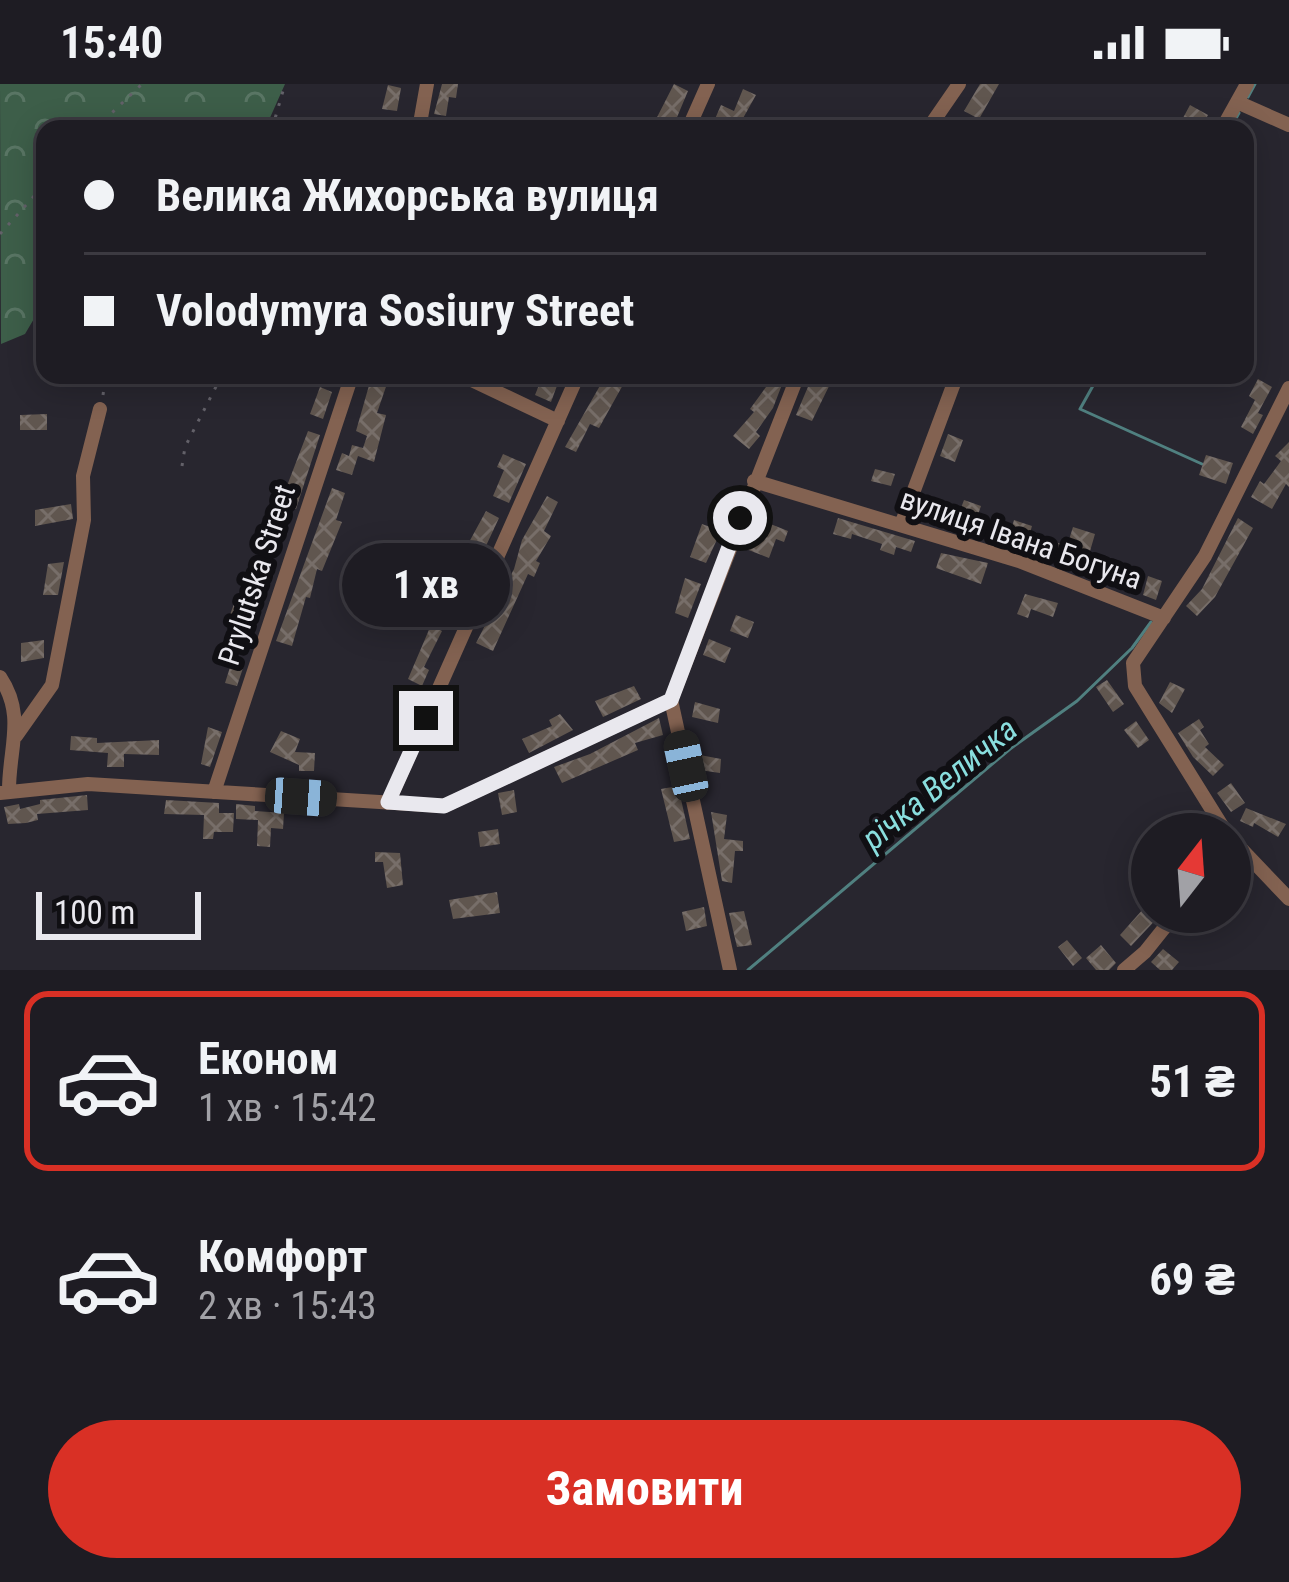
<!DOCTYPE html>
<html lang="uk">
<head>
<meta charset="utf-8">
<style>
  body { margin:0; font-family:"Roboto Condensed",sans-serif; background:#26252b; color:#f1f3f6; height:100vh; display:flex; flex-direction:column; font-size:45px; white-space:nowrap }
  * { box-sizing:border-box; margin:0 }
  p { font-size:39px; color:#a1a1a6 }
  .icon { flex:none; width:66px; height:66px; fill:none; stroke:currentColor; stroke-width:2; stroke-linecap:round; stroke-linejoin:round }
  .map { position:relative; height:886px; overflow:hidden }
  .sheet { display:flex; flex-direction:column; background:#1e1c23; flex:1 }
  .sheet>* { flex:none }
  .top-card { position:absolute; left:36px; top:36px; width:1218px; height:264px; border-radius:24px; box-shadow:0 6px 30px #0003,0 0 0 3px #3c3a41; display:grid; align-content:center; height:264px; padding:0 48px; background:#1e1c23 }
  .needle { width:78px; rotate:17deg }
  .controls { position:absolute; left:1131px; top:729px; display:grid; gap:24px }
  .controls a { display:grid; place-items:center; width:120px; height:120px; border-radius:50%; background:#1e1c23; box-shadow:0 6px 30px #0003,0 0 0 3px #3c3a41; font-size:60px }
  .scale { position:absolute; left:36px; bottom:30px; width:165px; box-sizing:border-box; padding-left:12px; border:6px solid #e9e8ee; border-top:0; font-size:33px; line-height:42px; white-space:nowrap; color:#e9e8ee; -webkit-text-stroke:9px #100f13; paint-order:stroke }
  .end { position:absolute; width:54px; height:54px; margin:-27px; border:15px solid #e9e8ee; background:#111; box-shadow:0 0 0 6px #111 }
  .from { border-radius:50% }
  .bubble { position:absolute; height:84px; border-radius:42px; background:#1e1c23; box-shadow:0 6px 30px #0003,0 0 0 3px #3c3a41; font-size:39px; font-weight:700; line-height:84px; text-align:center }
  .car { position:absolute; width:36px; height:72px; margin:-36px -18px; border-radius:15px; box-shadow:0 0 9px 3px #0007; background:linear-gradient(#222 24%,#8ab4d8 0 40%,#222 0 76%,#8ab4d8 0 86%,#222 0) }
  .top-card b { display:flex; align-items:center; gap:42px; height:114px; font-size:45px }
  .top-card b+b { border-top:3px solid #3c3a41 }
  .top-card i { width:30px; height:30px; background:#f1f3f6 }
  ul { padding:21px 0 0; list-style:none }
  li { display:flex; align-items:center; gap:36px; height:180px; margin:0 24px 18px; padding:0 24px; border:6px solid transparent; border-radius:24px }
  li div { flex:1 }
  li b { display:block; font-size:45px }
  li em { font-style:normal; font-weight:700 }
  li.selected { border-color:#d93025 }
  li>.icon { width:108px; height:108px; stroke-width:1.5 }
  .primary-button { display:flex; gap:24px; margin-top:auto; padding:24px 48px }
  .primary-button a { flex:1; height:138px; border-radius:72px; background:#d93025; color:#fff; font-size:48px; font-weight:700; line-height:138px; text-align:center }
  .status { display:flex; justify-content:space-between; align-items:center; height:84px; padding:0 60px; background:#1e1c23; direction:ltr }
  .status svg { height:33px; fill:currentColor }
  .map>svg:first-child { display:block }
  .forest { fill:url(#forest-crowns) }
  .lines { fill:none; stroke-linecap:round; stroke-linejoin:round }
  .stream { stroke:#508080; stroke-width:3 }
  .building { fill:url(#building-cross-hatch) }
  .path { stroke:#636169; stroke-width:3; stroke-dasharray:3 9; stroke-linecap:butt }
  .minor { stroke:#836251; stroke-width:14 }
  .route { stroke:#e9e8ee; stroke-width:15 }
  .labels { text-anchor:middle; stroke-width:12; stroke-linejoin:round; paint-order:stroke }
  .street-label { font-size:30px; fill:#e9e8ee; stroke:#100f13 }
  .water-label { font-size:33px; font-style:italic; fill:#89dede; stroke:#100f13 }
</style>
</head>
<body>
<div class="status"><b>15:40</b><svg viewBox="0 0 49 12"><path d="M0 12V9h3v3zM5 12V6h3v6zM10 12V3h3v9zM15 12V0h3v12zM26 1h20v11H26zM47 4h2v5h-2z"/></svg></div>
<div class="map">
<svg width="1289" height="886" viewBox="0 0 1289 886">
  <defs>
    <pattern id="forest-crowns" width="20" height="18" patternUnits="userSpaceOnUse" patternTransform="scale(3)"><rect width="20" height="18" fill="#3d5e49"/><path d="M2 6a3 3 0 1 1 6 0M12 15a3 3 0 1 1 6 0" fill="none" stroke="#597564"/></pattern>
    <pattern id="building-cross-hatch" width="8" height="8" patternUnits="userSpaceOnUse" patternTransform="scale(3)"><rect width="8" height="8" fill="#60564f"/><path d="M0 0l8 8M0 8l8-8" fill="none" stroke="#776e69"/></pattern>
  </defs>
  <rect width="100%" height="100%" fill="#28262f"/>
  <path class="forest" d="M 0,0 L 285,0 L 265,45 L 45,45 L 45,216 L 25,250 L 1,260 Z"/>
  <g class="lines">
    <path class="stream" d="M 1248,13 L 1255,0
      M 1230,45 L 1239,29
      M 1099,291 L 1080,325 L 1202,380
      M 748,886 L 1010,665 L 1077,617 L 1132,564 L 1151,538"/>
  </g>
  <path class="building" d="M 442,0 L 458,0 L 456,14 L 449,13 L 446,32 L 434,30 Z
    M 674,0 L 688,7 L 675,38 L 670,45 L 651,45 Z
    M 980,0 L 999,0 L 979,35 L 964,27 Z
    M 388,1 L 401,4 L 397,27 L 382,25 Z
    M 743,5 L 756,11 L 737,45 L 715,35 L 721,21 L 734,27 Z
    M 1190,21 L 1208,31 L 1201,44 L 1183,34 Z
    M 372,291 L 390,291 L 377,329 L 386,331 L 374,378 L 358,372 L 352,391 L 336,386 L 342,369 L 349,372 L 352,361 L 363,364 L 367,352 L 356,347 Z
    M 543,291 L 561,291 L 551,318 L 535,311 Z
    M 606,291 L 624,299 L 599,344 L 590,340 L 576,368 L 565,363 Z
    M 813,291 L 832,296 L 812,337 L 796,331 Z
    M 774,292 L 783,298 L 773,324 L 756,348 L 760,352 L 749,365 L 733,352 L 754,328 L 750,325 Z
    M 1258,295 L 1272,303 L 1258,329 L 1263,331 L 1253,350 L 1241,343 L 1255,316 L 1249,312 Z
    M 320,303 L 332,308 L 323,335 L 310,330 Z
    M 47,330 L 47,346 L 20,346 L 20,331 Z
    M 308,347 L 320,351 L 296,425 L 280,420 Z
    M 948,350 L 963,356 L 955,378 L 940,372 Z
    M 1289,358 L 1289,403 L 1286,400 L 1272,425 L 1251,413 L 1260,397 L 1264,400 L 1281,377 L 1275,372 Z
    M 503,370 L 526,380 L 509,419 L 493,412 L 504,386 L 497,383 Z
    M 1206,371 L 1233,379 L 1226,400 L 1199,391 Z
    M 875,385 L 895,390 L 891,402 L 871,397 Z
    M 332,404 L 345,409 L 336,436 L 342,438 L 322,487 L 317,485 L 310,514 L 306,513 L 292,562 L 276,557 Z
    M 547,412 L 558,418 L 544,447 L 551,452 L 536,477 L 540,479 L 534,493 L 528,490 L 493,567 L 476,559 L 514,485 L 522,456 Z
    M 929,412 L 943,418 L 938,437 L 924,432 Z
    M 964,416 L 981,422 L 971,451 L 953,445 Z
    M 71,420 L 73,435 L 35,442 L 35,426 Z
    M 486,427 L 499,434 L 478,479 L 462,471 Z
    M 838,434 L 915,457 L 911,468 L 896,463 L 894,471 L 880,466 L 882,460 L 852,450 L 851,455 L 833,450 Z
    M 1238,434 L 1253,444 L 1215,513 L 1197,532 L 1186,522 L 1202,505 Z
    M 1014,436 L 1032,442 L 1030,449 L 1067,462 L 1073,443 L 1095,450 L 1088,474 L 1113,484 L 1108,498 L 1030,469 L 1033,462 L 1009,453 Z
    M 763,437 L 788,447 L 784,458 L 776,455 L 769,474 L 746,465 L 750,452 L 757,455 Z
    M 702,440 L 721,447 L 706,479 L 690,473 Z
    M 941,469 L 988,479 L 981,500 L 936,484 Z
    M 64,478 L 58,511 L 43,511 L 48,480 Z
    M 1148,492 L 1162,497 L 1156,516 L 1143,511 Z
    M 685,494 L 701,500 L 688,534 L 675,529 Z
    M 1025,510 L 1058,519 L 1053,533 L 1031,525 L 1028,534 L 1017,530 Z
    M 234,520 L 255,526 L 249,543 L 228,536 Z
    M 736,531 L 754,538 L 748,554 L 730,547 Z
    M 431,541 L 442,547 L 424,583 L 429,586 L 422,602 L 408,595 Z
    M 709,555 L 731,564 L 725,579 L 703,571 Z
    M 44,556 L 44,574 L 21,578 L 21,559 Z
    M 232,577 L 244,581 L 237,602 L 225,599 Z
    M 1107,596 L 1124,620 L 1113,628 L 1096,603 Z
    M 1170,598 L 1185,605 L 1172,629 L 1159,619 Z
    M 634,602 L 641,615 L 603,633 L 595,617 Z
    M 695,618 L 720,625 L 718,639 L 692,633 Z
    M 560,630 L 573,646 L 529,669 L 522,655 L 552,642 L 549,636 Z
    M 659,634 L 663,651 L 635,659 L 638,666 L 562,699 L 554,683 L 590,670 Z
    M 1199,635 L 1204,643 L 1200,646 L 1209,660 L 1205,663 L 1224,681 L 1213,692 L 1193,673 L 1178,649 Z
    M 1136,637 L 1149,656 L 1138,664 L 1124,646 Z
    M 208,643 L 222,648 L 210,683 L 201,680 Z
    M 281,647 L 300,655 L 295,668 L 315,669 L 314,687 L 299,687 L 299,681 L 270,668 Z
    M 71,652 L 97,654 L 97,659 L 159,656 L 159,671 L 124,670 L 124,683 L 107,683 L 108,669 L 70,666 Z
    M 700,671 L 721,675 L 720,689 L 699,686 Z
    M 1231,699 L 1245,719 L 1231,728 L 1217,709 Z
    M 678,702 L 690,755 L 674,758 L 661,705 Z
    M 514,706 L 517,728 L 502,731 L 498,709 Z
    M 87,711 L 88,726 L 37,730 L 38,736 L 26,739 L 8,740 L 4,723 L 19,720 L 20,725 L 40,720 L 40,716 Z
    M 166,716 L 219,719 L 219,729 L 234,729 L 233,748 L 214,748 L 213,755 L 203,755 L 204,731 L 164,730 Z
    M 236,720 L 255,722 L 255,727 L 284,729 L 283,745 L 271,744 L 270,763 L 257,762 L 258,736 L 236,735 Z
    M 1246,724 L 1286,740 L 1278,753 L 1254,739 L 1253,743 L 1240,737 Z
    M 711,728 L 727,731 L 724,755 L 743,757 L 743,767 L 735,767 L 732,799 L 722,797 Z
    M 498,745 L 500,760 L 480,763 L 478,748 Z
    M 375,768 L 400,769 L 403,801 L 387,804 L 383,778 L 375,778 Z
    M 497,808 L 500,829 L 453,835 L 449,816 Z
    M 1152,815 L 1152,828 L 1163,828 L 1131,862 L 1120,851 Z
    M 704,823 L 707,842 L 686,847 L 682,828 Z
    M 744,827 L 752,861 L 737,863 L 729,829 Z
    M 1067,856 L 1082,874 L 1073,882 L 1058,863 Z
    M 1101,861 L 1116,879 L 1109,886 L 1096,886 L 1086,874 Z
    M 1163,865 L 1179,878 L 1172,886 L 1160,886 L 1151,878 Z"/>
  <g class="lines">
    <path class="path" d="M 95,45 L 142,0
      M 272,45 L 285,0
      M 0,150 L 45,100
      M 103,311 L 106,291
      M 182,382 L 185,363 L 222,291"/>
    <path class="minor" d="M 1237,18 L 1289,41
      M 419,45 L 427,0
      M 688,45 L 708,0
      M 928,45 L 959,0
      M 1222,45 L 1247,0
      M 461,291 L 558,337
      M 754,397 L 1019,477 L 1164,534
      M 901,441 L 957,291
      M 0,593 C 26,632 9,663 9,706
      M 671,616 L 730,886
      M 16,652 L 52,601 L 84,436 L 83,392 L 100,325
      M 214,708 L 352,291
      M 0,709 L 88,700 L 444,722 L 671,616 L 798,291
      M 388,719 L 578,291
      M 1227,750 L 1135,602 L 1133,579 L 1205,472 L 1289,304
      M 1230,753 L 1289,815
      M 1124,886 L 1145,868 L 1177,828"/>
  </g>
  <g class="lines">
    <path class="route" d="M 426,634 L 388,718 L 444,722 L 671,616 L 740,434"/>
  </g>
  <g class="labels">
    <g class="street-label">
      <text transform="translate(1021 455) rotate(19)" y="10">вулиця Івана Богуна</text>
      <text transform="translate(257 491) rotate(-72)" y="10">Prylutska Street</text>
    </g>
    <g class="water-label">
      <text transform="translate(939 699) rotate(-39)" y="12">річка Величка</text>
    </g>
  </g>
</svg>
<div class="controls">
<a><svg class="needle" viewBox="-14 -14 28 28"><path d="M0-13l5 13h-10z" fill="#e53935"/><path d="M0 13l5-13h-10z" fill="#a1a1a6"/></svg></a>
</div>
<div class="scale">100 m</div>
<i class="end from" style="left:740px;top:434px"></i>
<i class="end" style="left:426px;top:634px"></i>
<div class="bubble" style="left:342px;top:459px;width:168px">1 хв</div>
<i class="car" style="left:686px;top:682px;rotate:348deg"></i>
<i class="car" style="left:301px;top:713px;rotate:94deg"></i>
<div class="top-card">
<b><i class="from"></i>Велика Жихорська вулиця</b>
<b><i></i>Volodymyra Sosiury Street</b>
</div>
</div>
<section class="sheet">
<ul>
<li class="selected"><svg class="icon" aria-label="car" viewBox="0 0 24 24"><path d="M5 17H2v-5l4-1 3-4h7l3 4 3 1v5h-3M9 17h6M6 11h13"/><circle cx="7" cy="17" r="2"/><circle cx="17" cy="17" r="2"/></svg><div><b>Економ</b><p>1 хв · 15:42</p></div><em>51 ₴</em></li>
<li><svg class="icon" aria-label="car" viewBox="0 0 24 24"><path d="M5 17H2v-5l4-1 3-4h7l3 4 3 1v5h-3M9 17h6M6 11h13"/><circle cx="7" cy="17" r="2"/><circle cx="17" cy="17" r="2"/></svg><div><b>Комфорт</b><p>2 хв · 15:43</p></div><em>69 ₴</em></li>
</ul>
<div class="primary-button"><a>Замовити</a></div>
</section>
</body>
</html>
